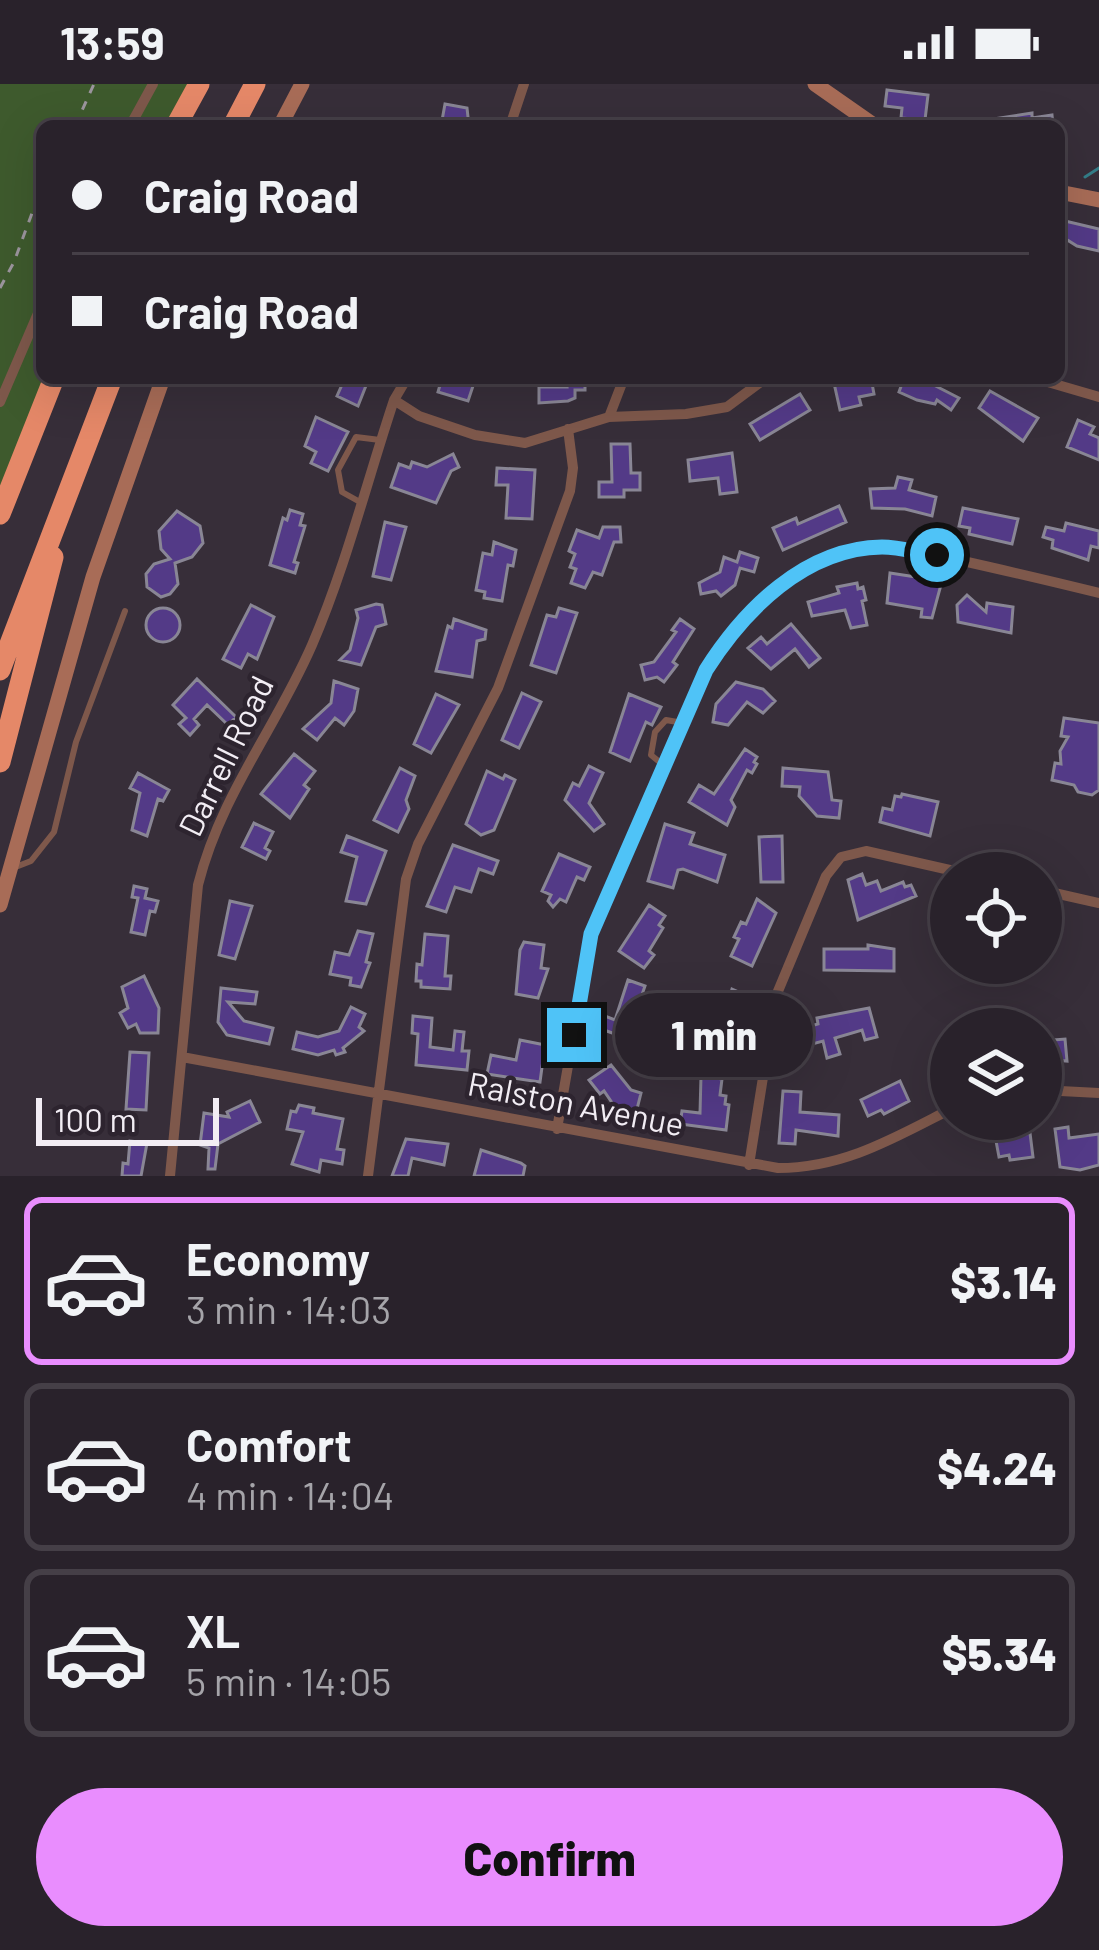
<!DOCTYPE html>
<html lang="en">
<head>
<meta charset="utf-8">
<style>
  body { margin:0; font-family:Barlow,sans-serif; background:#312a33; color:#f1f3f6; height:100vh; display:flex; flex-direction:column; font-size:45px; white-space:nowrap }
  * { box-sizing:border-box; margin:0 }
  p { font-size:39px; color:#a5a4a9 }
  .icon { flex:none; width:66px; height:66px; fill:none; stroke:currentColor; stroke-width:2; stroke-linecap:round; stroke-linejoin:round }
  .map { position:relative; height:1092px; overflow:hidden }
  .sheet { display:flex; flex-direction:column; background:#29222b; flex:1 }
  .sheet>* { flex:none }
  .top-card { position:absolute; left:36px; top:36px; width:1029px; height:264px; border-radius:18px; box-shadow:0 12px 48px #0002,0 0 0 3px #453f47; display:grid; align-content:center; height:264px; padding:0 36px; background:#29222b }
  .fabs { position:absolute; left:930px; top:768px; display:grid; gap:24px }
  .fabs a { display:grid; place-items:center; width:132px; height:132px; border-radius:50%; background:#29222b; box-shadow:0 12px 48px #0002,0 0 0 3px #453f47; font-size:60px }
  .scale { position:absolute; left:36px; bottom:30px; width:183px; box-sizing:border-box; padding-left:12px; border:6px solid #f2edf4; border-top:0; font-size:33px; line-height:42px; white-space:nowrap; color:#f2edf4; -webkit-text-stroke:9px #2d242f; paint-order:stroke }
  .end { position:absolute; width:54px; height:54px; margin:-27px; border:15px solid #4fc3f7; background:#111; box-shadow:0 0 0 6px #111 }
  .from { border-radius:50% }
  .bubble { position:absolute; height:84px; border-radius:42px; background:#29222b; box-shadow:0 12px 48px #0002,0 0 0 3px #453f47; font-size:39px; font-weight:800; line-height:84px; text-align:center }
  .top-card b { display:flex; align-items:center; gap:42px; height:114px; font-size:45px }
  .top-card b+b { border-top:3px solid #453f47 }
  .top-card i { width:30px; height:30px; background:#f1f3f6 }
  ul { padding:21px 0 0; list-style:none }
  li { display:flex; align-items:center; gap:36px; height:168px; margin:0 24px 18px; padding:0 12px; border:6px solid #453f47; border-radius:18px }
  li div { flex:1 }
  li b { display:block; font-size:45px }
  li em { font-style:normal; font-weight:800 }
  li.current { border-color:#e98dfe }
  li>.icon { width:108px; height:108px; stroke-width:1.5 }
  .primary-button { display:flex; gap:24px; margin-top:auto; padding:24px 36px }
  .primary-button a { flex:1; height:138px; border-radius:72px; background:#e98dfe; color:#111; font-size:48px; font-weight:800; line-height:138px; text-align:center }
  .status { display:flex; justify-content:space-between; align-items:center; height:84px; padding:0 60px; background:#29222b; direction:ltr }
  .status svg { height:33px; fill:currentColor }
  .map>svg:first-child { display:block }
  .green { fill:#3e5a2d }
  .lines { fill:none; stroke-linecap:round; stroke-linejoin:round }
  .stream { stroke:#347e89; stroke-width:3 }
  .building { fill:#533a87; stroke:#898695; stroke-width:3 }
  .path { stroke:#9c959e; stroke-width:3; stroke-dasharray:9 9; stroke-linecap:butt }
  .lane { stroke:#7e584b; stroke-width:6 }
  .street { stroke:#7e584b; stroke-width:10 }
  .secondary { stroke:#a86c57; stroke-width:15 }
  .highway { stroke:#e58868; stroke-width:21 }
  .route { stroke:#4fc3f7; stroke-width:15 }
  .labels { text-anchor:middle; stroke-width:9; stroke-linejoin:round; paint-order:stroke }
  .street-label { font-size:33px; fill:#f2edf4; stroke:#2d242f }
</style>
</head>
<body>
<div class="status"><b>13:59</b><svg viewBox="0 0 49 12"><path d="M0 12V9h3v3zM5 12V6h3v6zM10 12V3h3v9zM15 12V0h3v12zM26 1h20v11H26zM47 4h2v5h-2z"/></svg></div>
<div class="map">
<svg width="1099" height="1092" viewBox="0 0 1099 1092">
  <rect width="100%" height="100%" fill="#372e39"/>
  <path class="green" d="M 0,0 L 199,0 L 176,42 L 42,42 L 42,294 L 54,294 L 0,430 Z"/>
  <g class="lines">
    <path class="stream" d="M 1085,93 L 1099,84"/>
  </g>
  <path class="building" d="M 887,6 L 928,11 L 925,36 L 901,34 L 902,24 L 885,22 Z
    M 445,20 L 467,24 L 469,42 L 441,42 Z
    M 1032,29 L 1032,34 L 1052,31 L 1053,42 L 993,42 L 993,35 Z
    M 1065,137 L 1099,145 L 1099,167 L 1077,162 L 1061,152 Z
    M 345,294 L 369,294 L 358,322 L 337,312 Z
    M 442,294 L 465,294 L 474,299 L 468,317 L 438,308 Z
    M 566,294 L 585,294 L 585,306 L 575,306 L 575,314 L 568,317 L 539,319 L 539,303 L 567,303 Z
    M 854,294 L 871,294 L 874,310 L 859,313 L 861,321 L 840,326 L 834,299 Z
    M 904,294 L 920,294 L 959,314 L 951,326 L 937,316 L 935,320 L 917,316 L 899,308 Z
    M 990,307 L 1038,334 L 1023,357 L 979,324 Z
    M 800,310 L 810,326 L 760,356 L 750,340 Z
    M 316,333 L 348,348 L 328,387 L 311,379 L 316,368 L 305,362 Z
    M 1078,336 L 1094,343 L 1090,350 L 1099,354 L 1099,376 L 1067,363 Z
    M 611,360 L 630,360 L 631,389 L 640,389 L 640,406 L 624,406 L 624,413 L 599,413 L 599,398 L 612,398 Z
    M 732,369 L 737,408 L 720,410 L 718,394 L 690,397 L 688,376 Z
    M 453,370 L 459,383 L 451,387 L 436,419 L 391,403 L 399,380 L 410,384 L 412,378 L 427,383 Z
    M 497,384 L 535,386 L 532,435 L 506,434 L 508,401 L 496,401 Z
    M 898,393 L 912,396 L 909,406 L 936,413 L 932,432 L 905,425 L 872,424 L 870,405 L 895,404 Z
    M 839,422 L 846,438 L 783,466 L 773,444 L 796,434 L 798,440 Z
    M 963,424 L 1018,435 L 1012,460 L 969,450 L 970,444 L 959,442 Z
    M 290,426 L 303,430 L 300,441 L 305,442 L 294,478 L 298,479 L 295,489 L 270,481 L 283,434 L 287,436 Z
    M 177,427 L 200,442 L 203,459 L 192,473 L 175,479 L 178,500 L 170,510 L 161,513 L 147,503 L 146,490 L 154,480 L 170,475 L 161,465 L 159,447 Z
    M 385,438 L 406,443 L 391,496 L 373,492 Z
    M 1066,439 L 1099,447 L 1099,464 L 1091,462 L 1088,476 L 1052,464 L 1053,456 L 1043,453 L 1046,443 L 1064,447 Z
    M 603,443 L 620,443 L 621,458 L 614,458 L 602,491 L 593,488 L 585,504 L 571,499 L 576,485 L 570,483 L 575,470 L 569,467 L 577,446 L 599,454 Z
    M 494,458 L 516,466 L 513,482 L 508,481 L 502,517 L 484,514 L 485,508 L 476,506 L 483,469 L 492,471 Z
    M 740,468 L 758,474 L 754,488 L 740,484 L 735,501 L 721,512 L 716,507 L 701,510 L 699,499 L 720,488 L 724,473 L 737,478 Z
    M 890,489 L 942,497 L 932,534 L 921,533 L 922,525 L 887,519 Z
    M 857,499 L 858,505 L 863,503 L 866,516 L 862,517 L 867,541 L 851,544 L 845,526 L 812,532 L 808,518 L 839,509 L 837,503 Z
    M 967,511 L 986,528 L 987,519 L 1013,523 L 1011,549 L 958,538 L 957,521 Z
    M 376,520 L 382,521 L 386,540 L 376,543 L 361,581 L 340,576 L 350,566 L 358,534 L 356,526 Z
    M 251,521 L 274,533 L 257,575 L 248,570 L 241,584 L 223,575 Z
    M 559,524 L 577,529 L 556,589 L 531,581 L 547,531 L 556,533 Z
    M146 541a17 17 0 1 1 34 0a17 17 0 1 1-34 0Z
    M 454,535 L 486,546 L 485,555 L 477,557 L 472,593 L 436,587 L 448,542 L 452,544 Z
    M 680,535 L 694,545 L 673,578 L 677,581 L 664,598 L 657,593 L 645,596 L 641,581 L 654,578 L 676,548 L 672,546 Z
    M 791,540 L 820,574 L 809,583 L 795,565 L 771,585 L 748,564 L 761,553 L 767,560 Z
    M 197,595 L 236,633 L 228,641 L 207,621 L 194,635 L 199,641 L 190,651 L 179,640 L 186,634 L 173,621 Z
    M 334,597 L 358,605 L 354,627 L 344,641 L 335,634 L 317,656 L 303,645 L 331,619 Z
    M 736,598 L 763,605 L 775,617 L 763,629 L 747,618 L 728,641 L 713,638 L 716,620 Z
    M 522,609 L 541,618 L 519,664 L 502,656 Z
    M 436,610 L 459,621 L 431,669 L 414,660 Z
    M 629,610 L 661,623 L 652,641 L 646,638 L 630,677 L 610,668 Z
    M 1064,634 L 1099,639 L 1099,706 L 1092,711 L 1078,708 L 1074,701 L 1052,696 L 1055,679 L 1061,680 L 1060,667 L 1068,653 L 1061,652 Z
    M 745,665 L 757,673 L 754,678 L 757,680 L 752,689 L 747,686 L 731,716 L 735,723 L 727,741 L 689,718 L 699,701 L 714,710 Z
    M 294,670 L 315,687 L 304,701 L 309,705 L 290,734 L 261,710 Z
    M 589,682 L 603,689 L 589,719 L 604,740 L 594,747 L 565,716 L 573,699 L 579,702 Z
    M 400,684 L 415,692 L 406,716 L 409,725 L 398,748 L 374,736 Z
    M 783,684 L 828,688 L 832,716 L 841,717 L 839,734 L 817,732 L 799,712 L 800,703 L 782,702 Z
    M 487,687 L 503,695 L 505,691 L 515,696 L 494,746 L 481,751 L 466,740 Z
    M 138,689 L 169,706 L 163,717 L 158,715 L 147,752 L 132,746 L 140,709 L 130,704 Z
    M 902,710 L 938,718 L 930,752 L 880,738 L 883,724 L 892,726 L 895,712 L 901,713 Z
    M 254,739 L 273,748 L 265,764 L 270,767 L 266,775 L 242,763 Z
    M 665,740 L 694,749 L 690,760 L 725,771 L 717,798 L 683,785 L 678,786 L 673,804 L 648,797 Z
    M 347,752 L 386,767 L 366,820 L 346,817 L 357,773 L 341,768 Z
    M 782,752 L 783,798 L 761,798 L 759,753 Z
    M 453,761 L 498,777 L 493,790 L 479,785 L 471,808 L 455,803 L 446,828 L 427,822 Z
    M 559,770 L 590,783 L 584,796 L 577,793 L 566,818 L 560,815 L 553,823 L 548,817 L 551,811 L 542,807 Z
    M 862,790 L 866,801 L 877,797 L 881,807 L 903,798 L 905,803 L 911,801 L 916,812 L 858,836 L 848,796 Z
    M 134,802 L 147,805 L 145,814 L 158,817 L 155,828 L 150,827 L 145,851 L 131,848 L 138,814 L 132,813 Z
    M 757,815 L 776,829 L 752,882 L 731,872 L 739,855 L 734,853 L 741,838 L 746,840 Z
    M 230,817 L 252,822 L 235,875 L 219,871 Z
    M 649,821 L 665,832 L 659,841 L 663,844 L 649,867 L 654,871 L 644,884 L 619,867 Z
    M 358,847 L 373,850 L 366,878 L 370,879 L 361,903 L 350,901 L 351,894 L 330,890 L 335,868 L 349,871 Z
    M 425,850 L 448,852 L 445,892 L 451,892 L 450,905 L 421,903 L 421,897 L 416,897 L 417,880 L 422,881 Z
    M 524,858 L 544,861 L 541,884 L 548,885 L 538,914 L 516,910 L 520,866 Z
    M 868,861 L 894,865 L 894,887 L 824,886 L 824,865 L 868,865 Z
    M 144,892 L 159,924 L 158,949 L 140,949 L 136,940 L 128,944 L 120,929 L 128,924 L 122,903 Z
    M 628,896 L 645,902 L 637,925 L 644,928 L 635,957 L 601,945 L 605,932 L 615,936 Z
    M 221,904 L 257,908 L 255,920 L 228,918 L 244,937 L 273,944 L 269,960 L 227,951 L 218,938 Z
    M 732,905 L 748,912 L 740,935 L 745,945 L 741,963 L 734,969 L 718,965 L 717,959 Z
    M 351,923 L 365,930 L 359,943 L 364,947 L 343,964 L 345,968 L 336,971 L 334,966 L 318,971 L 293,965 L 297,948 L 318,953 L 339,947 Z
    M 869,924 L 877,953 L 865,956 L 862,946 L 835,954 L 840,970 L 827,974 L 823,957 L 801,963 L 797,946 L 818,940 L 817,934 Z
    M 413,932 L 432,934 L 430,963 L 453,966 L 455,947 L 464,948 L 462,967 L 469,967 L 467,986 L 416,981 L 418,950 L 412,949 Z
    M 1065,955 L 1067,977 L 1041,975 L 1041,957 Z
    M 520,956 L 545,961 L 540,998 L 487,990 L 491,971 L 516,976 Z
    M 130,968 L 149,969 L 146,1026 L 126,1025 Z
    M 611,981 L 631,1006 L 641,1009 L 635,1033 L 619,1029 L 604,1007 L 600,1010 L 589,996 Z
    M 701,992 L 722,995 L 720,1011 L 726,1012 L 725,1020 L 729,1021 L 726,1046 L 680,1040 L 682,1027 L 700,1029 Z
    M 900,997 L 909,1017 L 884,1030 L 881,1026 L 868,1032 L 861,1016 Z
    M 783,1007 L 801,1008 L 800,1028 L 839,1031 L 838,1052 L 796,1046 L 795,1060 L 779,1059 Z
    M 250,1017 L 260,1038 L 218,1060 L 215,1085 L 208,1085 L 209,1064 L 200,1061 L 204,1029 L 229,1033 L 227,1028 Z
    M 299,1021 L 314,1024 L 313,1029 L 343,1035 L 337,1065 L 344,1066 L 342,1080 L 321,1076 L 319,1088 L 292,1080 L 303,1048 L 287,1045 L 291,1027 L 296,1028 Z
    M 1068,1043 L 1069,1054 L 1099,1050 L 1099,1081 L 1080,1086 L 1060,1083 L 1055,1045 Z
    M 1030,1049 L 1033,1073 L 1010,1076 L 1009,1071 L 999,1073 L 996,1057 Z
    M 406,1055 L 448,1060 L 444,1081 L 412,1074 L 408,1092 L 392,1092 Z
    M 130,1057 L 147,1059 L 141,1092 L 122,1092 L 123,1079 L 128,1080 Z
    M 481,1066 L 521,1079 L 525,1082 L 523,1092 L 474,1092 Z"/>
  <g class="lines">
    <path class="path" d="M 75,42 L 94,0
      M 0,204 L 14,178 L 42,102"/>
    <path class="lane" d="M 360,418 L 342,408 L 338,386 L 356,353 L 380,356
      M 662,680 L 651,671 L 655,648 L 666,636 L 683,639
      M 13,784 L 31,777 L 54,748 L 76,658 L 125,527"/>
    <path class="street" d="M 130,42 L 153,0
      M 510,42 L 524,0
      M 1034,294 L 1099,313
      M 394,316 L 419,332 L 475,351 L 525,359 L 609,333 L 686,330 L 727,323 L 766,294
      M 0,318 L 42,220
      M 609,333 L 624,294
      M 1041,806 L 1099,819
      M 182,973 L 778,1084 C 844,1084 894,1054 951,1025
      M 1041,1006 L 1099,1009
      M 557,1045 L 591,850 L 706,586 C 743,526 804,464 881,463 C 904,462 932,470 954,475 C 1003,486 1051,497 1099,509
      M 749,1081 L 776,912 L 826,792 L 841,773 L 866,767 L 963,789
      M 170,1092 L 198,801 C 221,710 276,644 312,561 C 346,482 367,397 394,316 L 407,294
      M 368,1092 L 406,795 L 418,760 L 498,604 L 570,407 L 573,384 L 568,345"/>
    <path class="secondary" d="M 815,0 L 875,42
      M 280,42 L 302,0
      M 1059,108 L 1099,116
      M 0,821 L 93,493 L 163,294"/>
    <path class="highway" d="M 176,42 L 199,0
      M 233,42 L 255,0
      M 0,430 L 54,294
      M 0,586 L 112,294
      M 0,678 L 53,473"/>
  </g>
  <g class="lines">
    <path class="route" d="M 574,951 L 591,850 L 706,586 C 744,526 805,464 882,463 C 900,463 920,469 937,471"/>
  </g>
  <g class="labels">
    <g class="street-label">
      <text transform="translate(226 672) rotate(-64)" y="12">Darrell Road</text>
      <text transform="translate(576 1020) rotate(11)" y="12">Ralston Avenue</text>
    </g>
  </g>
</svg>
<div class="fabs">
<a><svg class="icon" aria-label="locate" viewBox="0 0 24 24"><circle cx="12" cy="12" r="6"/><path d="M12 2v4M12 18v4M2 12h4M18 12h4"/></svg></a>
<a><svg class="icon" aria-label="layers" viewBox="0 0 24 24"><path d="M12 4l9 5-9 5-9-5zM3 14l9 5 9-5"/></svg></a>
</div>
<div class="scale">100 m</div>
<i class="end from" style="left:937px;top:471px"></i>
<i class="end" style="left:574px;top:951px"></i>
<div class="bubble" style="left:615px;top:909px;width:198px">1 min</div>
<div class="top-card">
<b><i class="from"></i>Craig Road</b>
<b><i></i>Craig Road</b>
</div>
</div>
<section class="sheet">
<ul>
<li class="current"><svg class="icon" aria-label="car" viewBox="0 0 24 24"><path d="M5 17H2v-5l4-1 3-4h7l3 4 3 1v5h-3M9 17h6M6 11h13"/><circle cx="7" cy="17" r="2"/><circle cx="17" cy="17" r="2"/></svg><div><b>Economy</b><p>3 min · 14:03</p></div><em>$3.14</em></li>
<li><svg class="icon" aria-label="car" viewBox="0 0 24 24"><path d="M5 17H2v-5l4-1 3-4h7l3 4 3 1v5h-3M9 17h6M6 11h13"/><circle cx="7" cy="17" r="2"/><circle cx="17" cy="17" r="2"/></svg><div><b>Comfort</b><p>4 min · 14:04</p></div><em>$4.24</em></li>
<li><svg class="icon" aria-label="car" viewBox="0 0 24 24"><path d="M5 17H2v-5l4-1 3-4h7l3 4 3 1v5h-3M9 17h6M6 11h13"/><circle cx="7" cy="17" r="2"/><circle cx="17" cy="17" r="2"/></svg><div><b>XL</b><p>5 min · 14:05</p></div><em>$5.34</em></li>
</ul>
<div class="primary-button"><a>Confirm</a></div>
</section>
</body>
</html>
